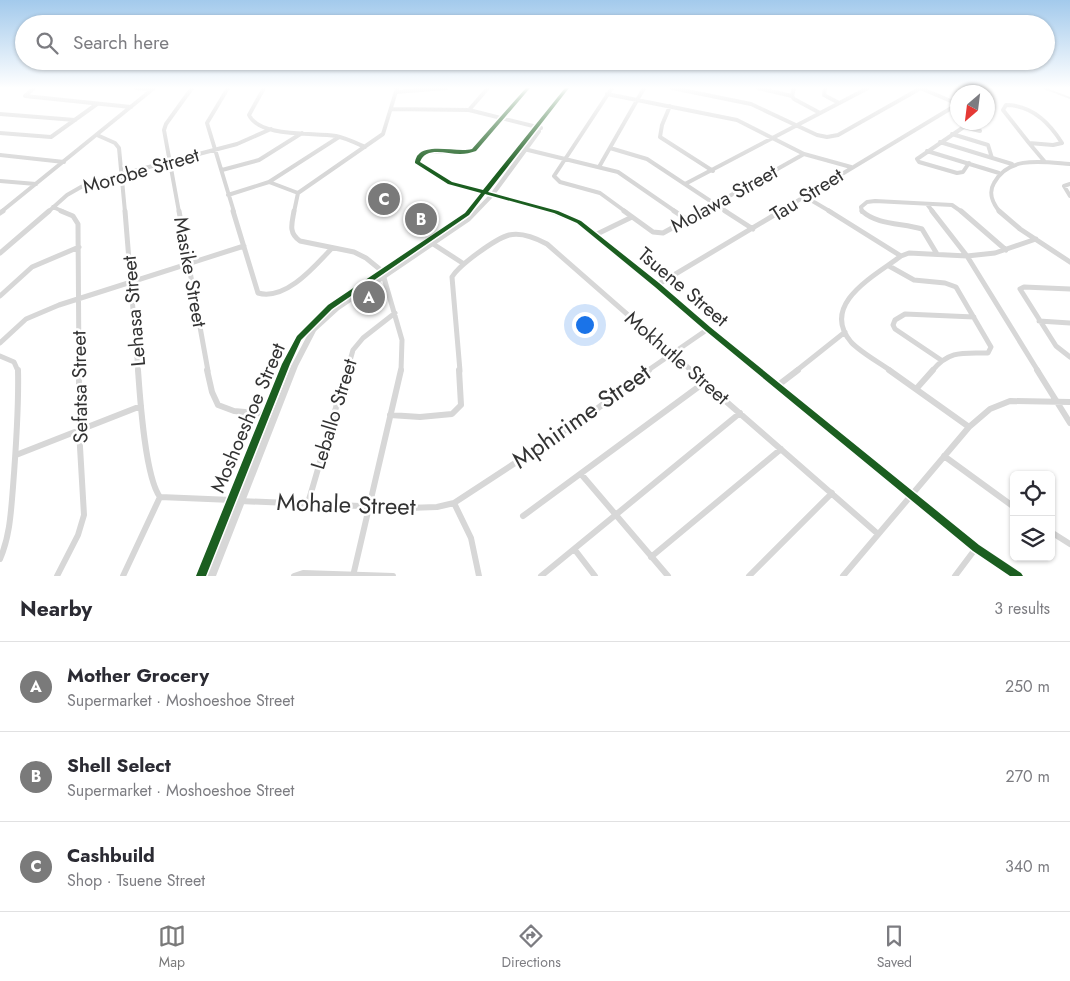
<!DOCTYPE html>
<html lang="en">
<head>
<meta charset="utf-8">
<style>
  :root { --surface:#fff; --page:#f2f2f3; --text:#2b2b33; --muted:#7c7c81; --line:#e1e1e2; --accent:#7a7a7a }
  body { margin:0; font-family:Jost,sans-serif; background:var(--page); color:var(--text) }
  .controls { position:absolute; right:15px; bottom:15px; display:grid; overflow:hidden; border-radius:8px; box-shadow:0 1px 4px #0004 }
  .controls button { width:45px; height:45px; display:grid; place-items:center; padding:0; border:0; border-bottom:1px solid var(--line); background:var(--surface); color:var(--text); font:25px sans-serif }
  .compass { position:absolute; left:950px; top:85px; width:45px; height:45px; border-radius:50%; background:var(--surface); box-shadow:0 1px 4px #0004; rotate:208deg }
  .you { position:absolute; left:584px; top:324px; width:18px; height:18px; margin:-12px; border:4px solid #fff; border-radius:50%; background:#1a73e8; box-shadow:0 0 0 8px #1a73e833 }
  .badge { display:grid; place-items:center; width:32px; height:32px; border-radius:50%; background:var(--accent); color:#fff; font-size:16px; font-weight:700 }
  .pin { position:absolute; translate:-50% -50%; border:2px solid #fff; box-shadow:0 1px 5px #0006 }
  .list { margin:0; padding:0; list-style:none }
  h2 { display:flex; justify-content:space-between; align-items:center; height:65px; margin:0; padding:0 20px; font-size:21px }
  h2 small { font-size:16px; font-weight:400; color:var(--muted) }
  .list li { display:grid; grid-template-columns:32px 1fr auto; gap:15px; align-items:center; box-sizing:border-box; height:90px; padding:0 20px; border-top:1px solid var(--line) }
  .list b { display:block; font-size:19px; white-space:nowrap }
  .list p { margin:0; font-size:16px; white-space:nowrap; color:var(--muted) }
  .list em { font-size:16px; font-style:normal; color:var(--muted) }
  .icon { flex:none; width:28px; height:28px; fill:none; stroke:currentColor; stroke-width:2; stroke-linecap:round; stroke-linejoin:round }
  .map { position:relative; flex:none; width:1070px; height:576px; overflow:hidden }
  .search { position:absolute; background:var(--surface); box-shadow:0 1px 4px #0004; left:15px; right:15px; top:15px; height:55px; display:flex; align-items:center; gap:12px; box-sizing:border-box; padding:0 18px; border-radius:28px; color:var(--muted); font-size:19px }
  .sheet { height:335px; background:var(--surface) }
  nav { display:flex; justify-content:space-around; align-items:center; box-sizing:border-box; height:70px; border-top:1px solid var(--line); background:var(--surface); font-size:14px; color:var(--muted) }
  nav a { display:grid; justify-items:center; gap:2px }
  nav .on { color:var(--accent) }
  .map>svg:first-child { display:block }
</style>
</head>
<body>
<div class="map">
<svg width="1070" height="576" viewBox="0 0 1070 576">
  <rect width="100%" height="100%" fill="#fff"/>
  <path fill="#818181" d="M374,288L381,294L363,306L356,301Z"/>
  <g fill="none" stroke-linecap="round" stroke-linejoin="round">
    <path stroke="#d7d7d7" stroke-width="4" d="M34,88L25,96L131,107
      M136,88L151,89
      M228,88L207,123L234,212
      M264,88L249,115C260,138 314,132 336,136C346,138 356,143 365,147
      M528,88L474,150L467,152H425L420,155L417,162L450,183L555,212
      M612,88L554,176L560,182L600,193L626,212
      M672,88L751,104L817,135L827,137L838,135L921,88
      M758,88L792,96L794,99L820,113
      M825,88L824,95L839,103
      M920,88L958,104
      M396,92L446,88
      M977,92L984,88
      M607,94L737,120L804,154L851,167
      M792,96L794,88
      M1006,105C1032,105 1049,122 1062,143L1053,145L1029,143L1003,110Z
      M670,106L662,125L660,137L713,171
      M391,109L469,110L541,128
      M469,110L488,88
      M0,114L75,120
      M964,127L980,131
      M0,133L51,137L97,104
      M952,134L988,145L992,158
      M97,135L115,143L119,148L125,212
      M940,142L1012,164
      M1029,143L1045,162
      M520,148L618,172L676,212
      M610,148L647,159L727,212
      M927,151L999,173
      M0,155L64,162
      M969,163L963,172L957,173L919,162L917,159L971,122
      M599,167L644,88
      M222,170L259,160L302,133
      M0,181L36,184
      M269,182L298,193
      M685,184L868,88
      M1070,184L1064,186L1070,196
      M298,193L383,134L397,88
      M228,195L269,182L339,137
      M804,196L831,212
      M927,204L933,212
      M53,207L64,212
      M1,212L154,88
      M48,212L67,195L81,187L122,174L237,144L271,129
      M179,212L164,130L166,124L192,88
      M294,212L298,193
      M701,212L804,154
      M779,212L958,104
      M862,212L861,207L867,202L875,201L952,205L962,212
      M1000,212C993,204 988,193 994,183C1009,155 1044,162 1070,164"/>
    <path stroke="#d7d7d7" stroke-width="5" d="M61,211L73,216L78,224L79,371
      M125,211L138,371
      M179,211L208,371
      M233,211L258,293C286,301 315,266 332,248
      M294,211C292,223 288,233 300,241L354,252L366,258L382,271L402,340L401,371
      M551,211L579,222L759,371
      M624,211L653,232L663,233L703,211
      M674,211L686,219
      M725,211L753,229
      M829,211L901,256
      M862,211C877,225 902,223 922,229L937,254
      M932,211L967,256L1038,371
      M961,211L1006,250
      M999,211L1020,229L1070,262
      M0,213L3,211
      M595,235L632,217
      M427,240L464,264
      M0,253L49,211
      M889,266L914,280L945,283L956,287L991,347L988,353C963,353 949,350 932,371
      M657,285L781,211
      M1070,289L1024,287L1020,289L1056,346L1070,357
      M0,296L32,267L79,247
      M1039,321L1070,323
      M0,343L26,319L59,305L244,246
      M0,356L14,362L18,371
      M941,360L895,329L893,325L895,320L905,314L974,317
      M347,371L353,350L363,338L395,313
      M460,371L452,277C459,265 495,239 509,235C521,232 536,238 547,244L692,371
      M647,371L708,329
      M796,371L845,332
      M891,371C880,363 860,352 851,342C819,304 876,275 901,256L909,253L967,256L995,253L1036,239"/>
    <path stroke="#d7d7d7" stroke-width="6" d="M138,370C140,398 145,477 160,497
      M207,370L212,392L218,405L234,411L267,414
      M690,370L878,534
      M758,370L976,548L1018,576
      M889,370L969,427
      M1037,370L1070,423
      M777,386L798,370
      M917,388L933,370
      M390,415L420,417L452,414L461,405L459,370
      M16,455L141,406
      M944,456L1014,507
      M581,474L668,576
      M160,497L232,500
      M240,501L408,508L437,507L454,503L590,414L649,370
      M308,503L347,370
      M454,503L471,538L479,576
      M523,516L705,382
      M1051,532L1070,544
      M575,550L595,576
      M651,557L781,449
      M0,559C10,536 11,511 13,487C16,448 19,408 18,370
      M57,576L78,535L84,515L79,430V370
      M123,576L160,497
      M294,576L303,573L393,576
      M353,576L401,370
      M541,576L740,413
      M749,576L832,493
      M843,576L969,427L990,409L1010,401L1070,402
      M955,576L976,548"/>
    <path fill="#d7d7d7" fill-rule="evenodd" d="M565,88H569L469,215L380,276L466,219L490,194L537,130H541V132L494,196L470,221L339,310L316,331L298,366L216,576H206L291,366L309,332L301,340L290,364L206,576H196L282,364L297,336L328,305L465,213Z
      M1041,88H1047L1070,97V99Z"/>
    <defs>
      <path id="cycleway" d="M526,88H530L476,151C470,153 466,154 460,154C446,154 426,146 420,162L452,182L483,190L565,88H569L488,192L558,211L581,221L659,283L710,327L979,545L1021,573L1023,576H1010L973,551L706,331L655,287L577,223L554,213L485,194L469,215L332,309L301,340L290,364L206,576H196L282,364L297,336L328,305L465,213L481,193L448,184L415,163V162C415,161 417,155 418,155C428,143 458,153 472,149Z"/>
    </defs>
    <use href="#cycleway" stroke="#fff" stroke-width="3"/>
    <use href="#cycleway" fill="#1b5e20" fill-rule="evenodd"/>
  </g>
  <linearGradient id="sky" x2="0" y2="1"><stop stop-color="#a3caec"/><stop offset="0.52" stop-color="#fff"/><stop offset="1" stop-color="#fff" stop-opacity="0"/></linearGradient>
  <rect width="1070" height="169" fill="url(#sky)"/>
  <g text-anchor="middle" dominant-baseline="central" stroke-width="5" stroke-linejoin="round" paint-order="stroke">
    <g font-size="20" fill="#333" stroke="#fff">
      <text transform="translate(141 171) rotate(-16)">Morobe Street</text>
      <text transform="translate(807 195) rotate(-32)">Tau Street</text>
      <text transform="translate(724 199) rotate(-29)">Molawa Street</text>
      <text transform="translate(190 272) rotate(80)">Masike Street</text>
      <text transform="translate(683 287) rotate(40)">Tsuene Street</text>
      <text transform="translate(134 311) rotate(-95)">Lehasa Street</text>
      <text transform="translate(677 358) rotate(41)">Mokhutle Street</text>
      <text transform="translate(80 387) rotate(-91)">Sefatsa Street</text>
      <text transform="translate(334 414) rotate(-73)">Leballo Street</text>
      <text transform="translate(248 418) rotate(-67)">Moshoeshoe Street</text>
    </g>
    <g font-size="24" fill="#333" stroke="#fff">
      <text transform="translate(581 416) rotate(-35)">Mphirime Street</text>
      <text transform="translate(346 504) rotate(2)">Mohale Street</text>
    </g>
  </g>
</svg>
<div class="controls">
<button><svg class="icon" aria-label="locate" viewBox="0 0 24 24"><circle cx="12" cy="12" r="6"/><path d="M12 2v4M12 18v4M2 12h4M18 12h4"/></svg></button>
<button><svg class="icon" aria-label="layers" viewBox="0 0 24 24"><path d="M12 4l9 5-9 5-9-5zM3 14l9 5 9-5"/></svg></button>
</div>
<svg class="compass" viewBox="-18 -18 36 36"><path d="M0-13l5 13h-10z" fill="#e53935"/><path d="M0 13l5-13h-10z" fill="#7c7c81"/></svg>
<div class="you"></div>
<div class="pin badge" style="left:369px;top:297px">A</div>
<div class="pin badge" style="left:421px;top:219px">B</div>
<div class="pin badge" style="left:384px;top:199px">C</div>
<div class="search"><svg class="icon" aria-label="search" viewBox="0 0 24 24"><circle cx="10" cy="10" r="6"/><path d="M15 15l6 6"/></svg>Search here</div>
</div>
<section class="sheet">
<h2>Nearby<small>3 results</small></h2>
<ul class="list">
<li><span class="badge">A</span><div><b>Mother Grocery</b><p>Supermarket · Moshoeshoe Street</p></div><em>250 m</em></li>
<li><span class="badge">B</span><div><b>Shell Select</b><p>Supermarket · Moshoeshoe Street</p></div><em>270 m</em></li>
<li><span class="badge">C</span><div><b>Cashbuild</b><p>Shop · Tsuene Street</p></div><em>340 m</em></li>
</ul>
</section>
<nav>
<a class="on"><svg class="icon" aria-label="map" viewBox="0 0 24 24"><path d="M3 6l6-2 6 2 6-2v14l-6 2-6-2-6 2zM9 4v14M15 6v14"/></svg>Map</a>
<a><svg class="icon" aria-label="directions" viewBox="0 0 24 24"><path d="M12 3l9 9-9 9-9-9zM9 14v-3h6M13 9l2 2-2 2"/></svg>Directions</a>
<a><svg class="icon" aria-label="saved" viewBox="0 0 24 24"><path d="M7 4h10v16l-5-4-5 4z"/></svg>Saved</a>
</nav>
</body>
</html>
